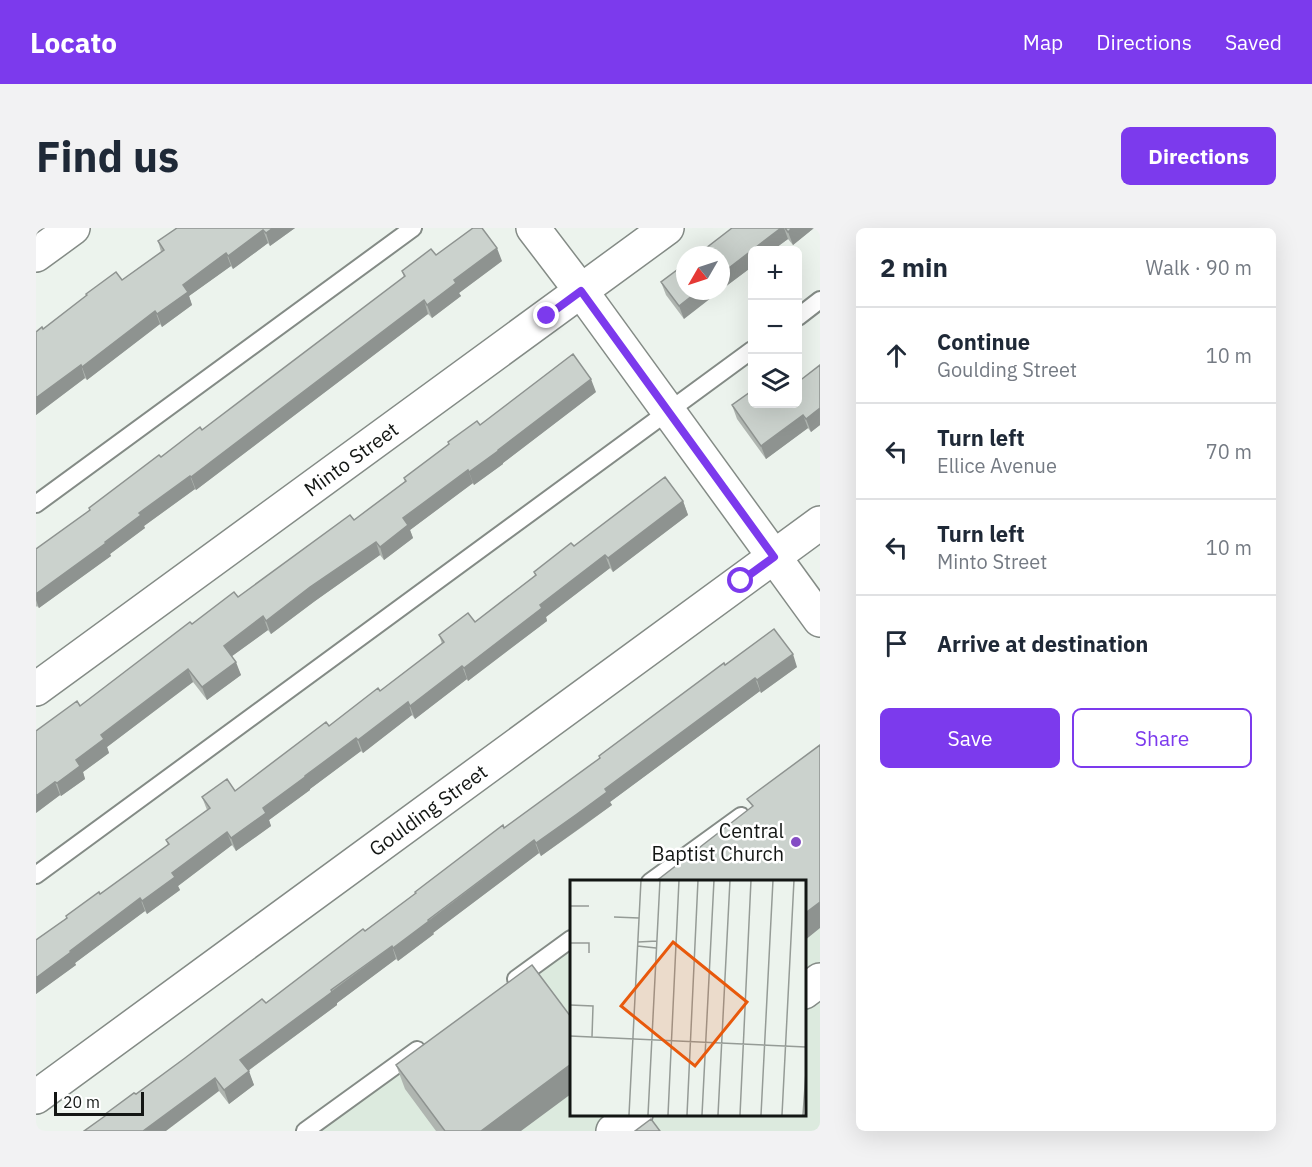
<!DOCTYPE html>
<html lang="en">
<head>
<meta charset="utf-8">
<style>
  :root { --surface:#fff; --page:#f2f2f3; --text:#1f2937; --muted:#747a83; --line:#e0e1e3; --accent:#7c3aed }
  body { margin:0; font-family:"IBM Plex Sans",sans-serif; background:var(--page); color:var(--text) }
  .controls { position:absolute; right:18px; top:18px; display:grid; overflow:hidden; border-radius:9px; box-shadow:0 6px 24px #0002 }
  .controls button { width:54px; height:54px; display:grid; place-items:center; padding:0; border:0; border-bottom:2px solid var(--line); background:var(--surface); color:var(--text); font:30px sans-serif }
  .compass { position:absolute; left:640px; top:18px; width:54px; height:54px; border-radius:50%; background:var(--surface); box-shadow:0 6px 24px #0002; rotate:231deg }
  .scale { position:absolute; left:18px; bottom:15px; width:90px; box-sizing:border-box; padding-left:6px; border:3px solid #131614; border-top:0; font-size:16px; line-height:21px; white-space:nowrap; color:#131614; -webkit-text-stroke:4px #fff; paint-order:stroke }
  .stop { position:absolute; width:18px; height:18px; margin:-14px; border:4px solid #7c3aed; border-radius:50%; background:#fff }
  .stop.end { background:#7c3aed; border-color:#fff; box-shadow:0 2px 6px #0008 }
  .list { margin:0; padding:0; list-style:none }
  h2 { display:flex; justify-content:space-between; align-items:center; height:78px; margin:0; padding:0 24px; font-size:26px }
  h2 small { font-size:20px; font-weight:400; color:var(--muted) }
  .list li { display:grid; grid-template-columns:39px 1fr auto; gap:18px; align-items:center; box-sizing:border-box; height:96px; padding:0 24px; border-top:2px solid var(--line) }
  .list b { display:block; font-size:22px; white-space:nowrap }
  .list p { margin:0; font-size:20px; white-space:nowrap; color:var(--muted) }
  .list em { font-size:20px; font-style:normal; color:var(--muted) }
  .actions { display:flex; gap:12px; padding:18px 24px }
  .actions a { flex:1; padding:14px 0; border:2px solid var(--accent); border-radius:9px; text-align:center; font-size:21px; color:var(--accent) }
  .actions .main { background:var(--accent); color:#fff }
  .icon { flex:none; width:33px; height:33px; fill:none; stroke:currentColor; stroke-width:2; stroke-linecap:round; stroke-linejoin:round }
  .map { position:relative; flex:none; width:784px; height:903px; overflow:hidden; border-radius:9px }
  header { display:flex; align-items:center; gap:36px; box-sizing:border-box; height:84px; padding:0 30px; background:var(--accent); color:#fff }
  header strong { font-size:28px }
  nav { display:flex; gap:33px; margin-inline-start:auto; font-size:21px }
  .intro { display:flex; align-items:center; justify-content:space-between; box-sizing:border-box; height:144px; padding:0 36px }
  h1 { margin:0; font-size:42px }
  .button { padding:15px 27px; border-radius:9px; background:var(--accent); color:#fff; font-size:21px; font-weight:700 }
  main { display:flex; gap:36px; padding:0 36px }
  aside { flex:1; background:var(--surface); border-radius:9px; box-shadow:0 6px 24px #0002 }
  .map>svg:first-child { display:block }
</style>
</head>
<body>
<header>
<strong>Locato</strong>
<nav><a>Map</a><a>Directions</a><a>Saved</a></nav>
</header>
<div class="intro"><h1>Find us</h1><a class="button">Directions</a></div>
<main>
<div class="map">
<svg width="784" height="903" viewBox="0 0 784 903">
  <rect width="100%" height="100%" fill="#ecf3ed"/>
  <path fill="#dceade" d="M784,536V903H278L535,717V886H768V654Z"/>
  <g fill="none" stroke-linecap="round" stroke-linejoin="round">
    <defs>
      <path id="lane" d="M762,89L784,72
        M0,276L377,0
        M0,647L716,122
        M614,654L705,588
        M480,751L535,711
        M269,903L381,822"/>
      <path id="street" d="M0,27L37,0
        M0,461L631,0
        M0,869L784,295"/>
      <path id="secondary" d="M497,0L545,63L784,392
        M768,764L784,752
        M577,903L600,886"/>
    </defs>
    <use href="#lane" stroke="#848b86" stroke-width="20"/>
    <use href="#street" stroke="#848b86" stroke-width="36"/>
    <use href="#secondary" stroke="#848b86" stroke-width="36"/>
    <use href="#lane" stroke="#fff" stroke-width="16"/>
    <use href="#street" stroke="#fff" stroke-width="33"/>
    <use href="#secondary" stroke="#fff" stroke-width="33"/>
  </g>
  <path fill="#afb5b0" d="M141,0H259L234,18L232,15L197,41L195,38L153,68L156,77L126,99L124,96L51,152L49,150L0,187V104L7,101L51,68L50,66L86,52L125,24L122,13Z
    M696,0H778L757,17L752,11L737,22H717V38L685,62Z
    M400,27L466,33L423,65L425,68L396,90L392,86L160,262L159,261L108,298L109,300L74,326L75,328L65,335L3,380L1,378L0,379V321L54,282L53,280L166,202L368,49L366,43Z
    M649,36L648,91L630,67L625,54Z
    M784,137V197L775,204L772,200L730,231L701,191L696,177L762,176Z
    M560,164L467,235V236L438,257L437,255L374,302L377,310L348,332L344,327L279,373L235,406L232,402L196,428L205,447L171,472L157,454L71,519L73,525L47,544L49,551L25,568L24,567L0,585L44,478L156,396L202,369L318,292L369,254L368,250L413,216L412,214L444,197Z
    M647,273L652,287L577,344L574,340L510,389L511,393L432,453L431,451L379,491L376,487L327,525L325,523L274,561V562L233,592L235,598L200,623L196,617L142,658L144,662L111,686L109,683L39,735L40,737L0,766V712L31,690L30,688L64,666L132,617L130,612L171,582L166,569L199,563L293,498L344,463L406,416L403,407L439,394L500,347L498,344L538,318Z
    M689,437L761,439L725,465L724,463L574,574L576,577L546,599L505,628L503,625L397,705L398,706L362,733L360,731L301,775V777L212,843L218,857L193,876L183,863L100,866L230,775L564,531L563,528Z
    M360,837L485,903H400L369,861Z"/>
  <path fill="#8e9390" d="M237,0H259L234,18L230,5Z
    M745,0H748L752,11L737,22H717V38L685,62V46Z
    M756,0H778L757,17L752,4Z
    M227,2L232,15L197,41L192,28Z
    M461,20L466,33L423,65L425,68L396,90L391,77L418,52Z
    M190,25L195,38L153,68L156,77L126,99L121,86L147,57Z
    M662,63H684L648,91L643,78Z
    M388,72L392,86L160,262L155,249Z
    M119,83L124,96L51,152L46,139Z
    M45,137L49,150L0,187V170Z
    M555,151L560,164L467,235V236L438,257L433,244Z
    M784,180V197L775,204L770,191Z
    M767,187L772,200L730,231L725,218Z
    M432,242L437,255L374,302L377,310L348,332L344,319L367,290Z
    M154,248L159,261L108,298L109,300L74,326L75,328L3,380L0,372V366L69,314L103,285Z
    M647,273L652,287L577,344L572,330Z
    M340,314L344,327L279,373L235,406L230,393L274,359Z
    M569,327L574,340L510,389L511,393L432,453L428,440L504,377Z
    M227,388L232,402L192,431L188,418Z
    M757,426L761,439L725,465L721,452Z
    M200,434L205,447L171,472L166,459Z
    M426,438L431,451L379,491L374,478Z
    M152,441L157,454L71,519L73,525L47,544L49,551L25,568L21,555L40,532L65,507Z
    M719,450L724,463L574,574L576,577L505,628L500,615L569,561Z
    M372,474L376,487L327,525L322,512Z
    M320,510L325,523L274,561V562L233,592L235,598L200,623L195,610L227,580L269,548Z
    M19,554L24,567L0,585V568Z
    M191,604L196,617L142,658L144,662L111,686L106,673L136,645Z
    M498,612L503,625L397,705L398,706L362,733L357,720Z
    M104,670L109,683L39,735L40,737L0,766V750L34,723Z
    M784,674V700L768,713V686Z
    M356,718L360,731L301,775V777L209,845L204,832Z
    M535,836V866L485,903H445Z
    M213,843L218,857L193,876L188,862Z
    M179,850L183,863L130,903H107Z"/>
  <path fill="#cbd2cd" stroke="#8e9390" stroke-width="1.5" d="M141,0H237L230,5L227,2L192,28L190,25L147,57L152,64L121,86L119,83L46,139L45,137L0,170V104L6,99L7,101L51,67L50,66L80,44L86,52L128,22L122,13Z
    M437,0H446L461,20L418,52L420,55L391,77L388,72L155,249L154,248L103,285L105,287L69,314L70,315L0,366V321L54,282L53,280L123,227L125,229L164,199L166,202L369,48L366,43L395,21L400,27Z
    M696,0H745L685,46V27H661Z
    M749,0H756L752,4Z
    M649,36V63H662L643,78L625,54Z
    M537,126L555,151L462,222V223L433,244L432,242L367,290L372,297L344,319L340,314L274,359L230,393L227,388L188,418L200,434L166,459L152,441L65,507L68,511L40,532L44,538L21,555L19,554L0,568V503L41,473L44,478L154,394L156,396L198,364L202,369L314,287L318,292L370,253L368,250L413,216L412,214L441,193L444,197Z
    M784,137V180L770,191L767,187L725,218L696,177L717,162V176H762V154Z
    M629,249L647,273L572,330L569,327L504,377L506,380L428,440L426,438L374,478L372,474L322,512L320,510L269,548V549L227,580L230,585L195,610L191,604L136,645L139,649L106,673L104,670L34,723L35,724L0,750V712L31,690L30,688L63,664L64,666L133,616L130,612L174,580L166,569L191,551L199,563L290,494L293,498L342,460L344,463L408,414L403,407L432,385L439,394L500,347L498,344L535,315L538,318Z
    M738,401L757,426L721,452L719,450L569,561L571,564L541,586L500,615L498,612L392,692L393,693L357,720L356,718L295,762L296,764L204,832L213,843L188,862L179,850L107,903H48L69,888L68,887L98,865L100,866L149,830L226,771L230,775L327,701L329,703L380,665L379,664L467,597L468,600L564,530L563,528L688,435L689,437Z
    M784,517V674L768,686V654H619L717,578L711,571Z
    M496,737L535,789V836L445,903H409L360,837Z
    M615,891L624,903H599Z"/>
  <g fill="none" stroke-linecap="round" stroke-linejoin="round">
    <path stroke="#7c3aed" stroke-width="8" d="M511,88L545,63L738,329L705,353"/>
  </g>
  <circle fill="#844dc4" stroke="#fff" stroke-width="2" cx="760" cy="614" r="6"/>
  <g text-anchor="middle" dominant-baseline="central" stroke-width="5" stroke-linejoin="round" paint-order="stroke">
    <g font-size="20" fill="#131614" stroke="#fff">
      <text transform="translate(315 231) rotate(-36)">Minto Street</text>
      <text transform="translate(392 582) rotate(-36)">Goulding Street</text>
    </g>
    <g font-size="20" fill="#131614" stroke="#fff" text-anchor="end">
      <text x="748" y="602">Central<tspan x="748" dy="23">Baptist Church</tspan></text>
    </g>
  </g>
  <g transform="translate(534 652)">
    <rect width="236" height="236" fill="#ecf3ed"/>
    <path fill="none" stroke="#959b96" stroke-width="1.5" d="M0,26H19M44,37L69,38M68,62L87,61M0,63H19V73M67,66L86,68M0,125L23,126L22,157M0,156L236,167M59,235L71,0M78,235L90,0M98,235L109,0M117,235L128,0M132,235L144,0M148,235L160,0M170,235L181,0M191,235L203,0M212,235L224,0M233,235L236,192"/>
    <path fill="#e8590c" fill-opacity="0.15" stroke="#e8590c" stroke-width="3" d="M103,62L177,122L125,186L51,126Z"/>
    <rect width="236" height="236" fill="none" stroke="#131614" stroke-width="3"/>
  </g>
</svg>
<div class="controls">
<button>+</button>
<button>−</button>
<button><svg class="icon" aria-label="layers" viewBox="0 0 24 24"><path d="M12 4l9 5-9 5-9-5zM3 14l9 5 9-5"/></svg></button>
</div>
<svg class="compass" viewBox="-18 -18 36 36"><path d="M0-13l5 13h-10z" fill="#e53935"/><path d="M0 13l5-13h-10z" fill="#747a83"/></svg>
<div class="scale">20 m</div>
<div class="stop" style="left:705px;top:353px"></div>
<div class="stop end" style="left:511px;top:88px"></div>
</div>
<aside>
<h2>2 min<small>Walk · 90 m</small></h2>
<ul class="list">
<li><svg class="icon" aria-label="ahead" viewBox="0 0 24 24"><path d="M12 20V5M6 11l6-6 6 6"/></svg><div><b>Continue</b><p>Goulding Street</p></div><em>10 m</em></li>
<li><svg class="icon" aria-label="left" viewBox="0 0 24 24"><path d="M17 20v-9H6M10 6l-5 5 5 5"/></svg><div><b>Turn left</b><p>Ellice Avenue</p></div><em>70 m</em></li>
<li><svg class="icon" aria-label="left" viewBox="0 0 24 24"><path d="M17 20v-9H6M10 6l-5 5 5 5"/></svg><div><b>Turn left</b><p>Minto Street</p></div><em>10 m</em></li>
<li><svg class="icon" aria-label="arrive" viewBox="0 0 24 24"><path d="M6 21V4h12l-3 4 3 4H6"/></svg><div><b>Arrive at destination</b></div></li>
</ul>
<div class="actions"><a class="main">Save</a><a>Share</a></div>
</aside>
</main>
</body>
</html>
